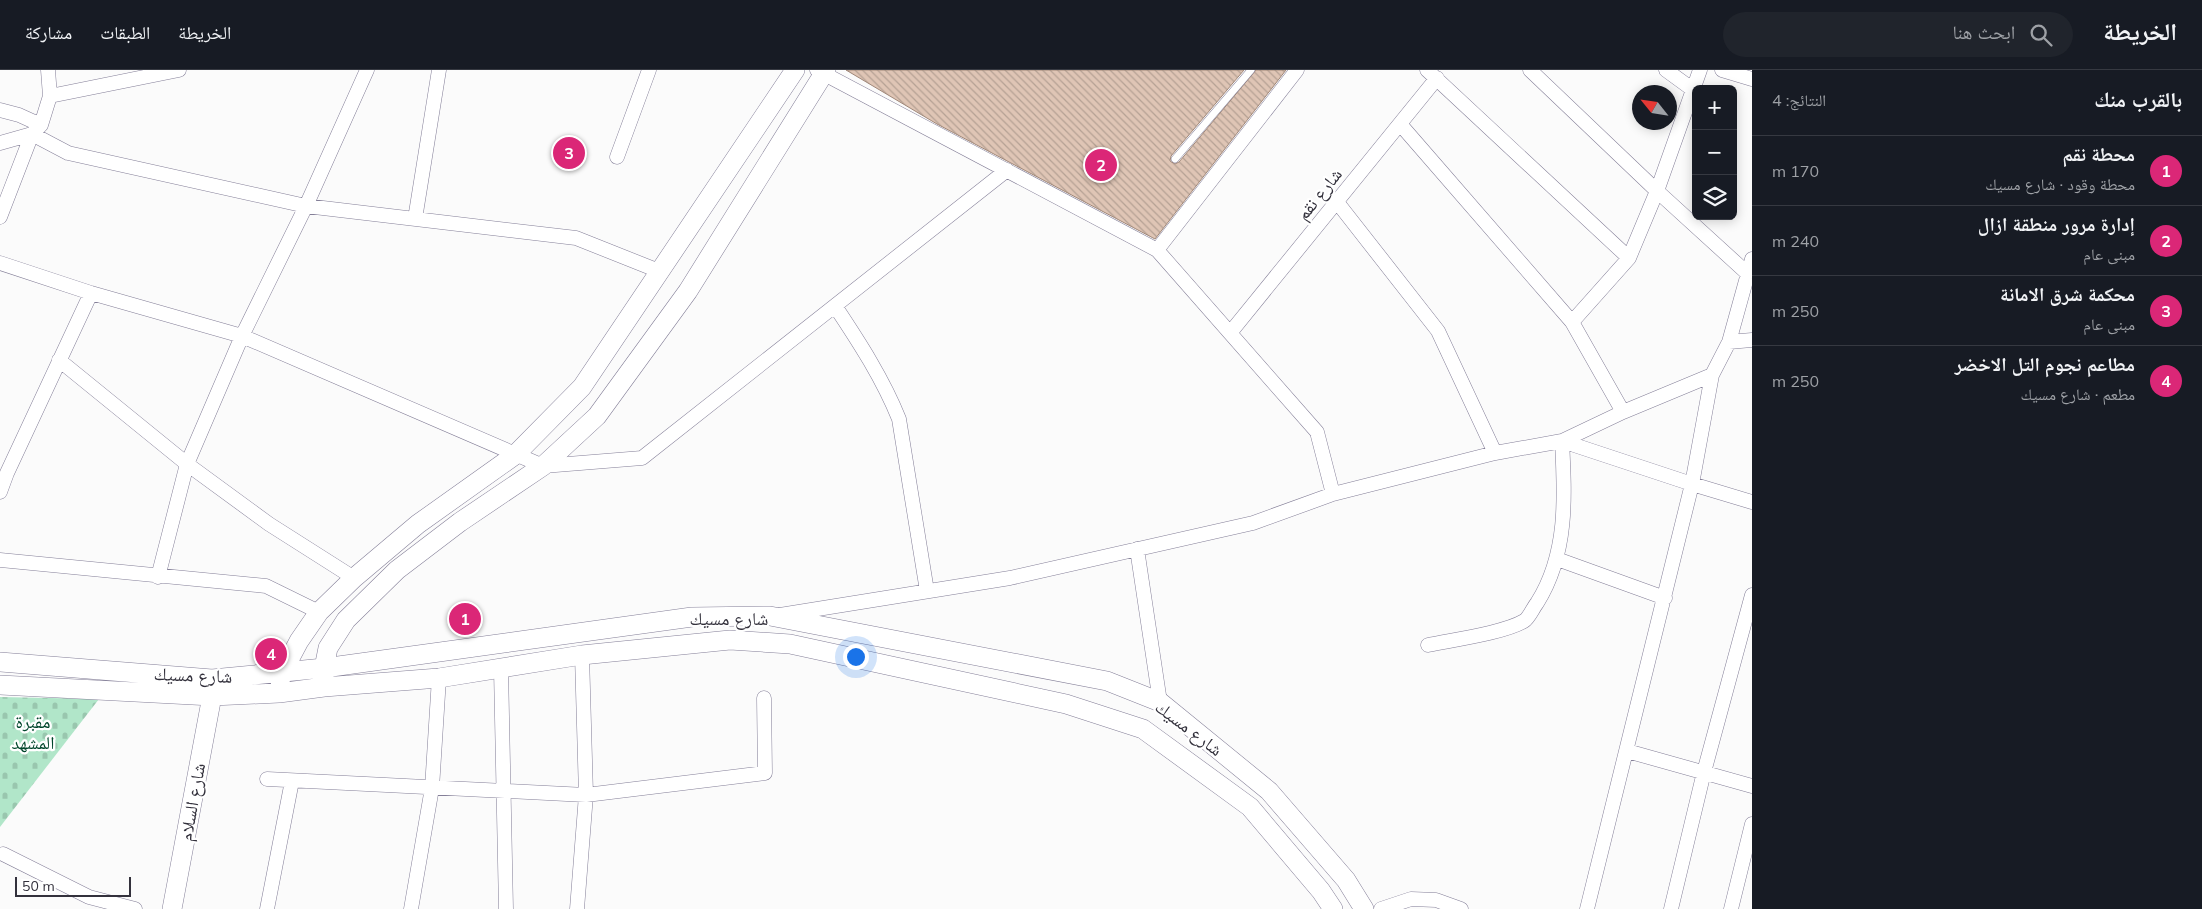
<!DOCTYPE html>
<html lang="ar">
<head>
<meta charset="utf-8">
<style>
  :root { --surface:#171b24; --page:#20242c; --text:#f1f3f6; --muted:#9ea1a6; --line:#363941; --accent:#db2777 }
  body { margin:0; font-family:Mulish,"Noto Naskh Arabic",sans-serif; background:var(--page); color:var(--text); direction:rtl }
  .controls { position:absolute; right:15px; top:15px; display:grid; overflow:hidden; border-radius:8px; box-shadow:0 2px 12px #0003 }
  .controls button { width:45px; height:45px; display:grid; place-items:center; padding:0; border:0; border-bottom:1px solid var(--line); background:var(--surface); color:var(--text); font:25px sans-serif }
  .compass { position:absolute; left:1632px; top:15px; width:45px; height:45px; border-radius:50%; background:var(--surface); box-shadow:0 2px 12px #0003; rotate:300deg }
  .scale { position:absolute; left:15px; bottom:12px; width:116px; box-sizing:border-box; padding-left:5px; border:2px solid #33313c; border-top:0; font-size:14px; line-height:18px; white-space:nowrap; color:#33313c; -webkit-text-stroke:4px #fff; paint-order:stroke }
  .you { position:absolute; left:855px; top:586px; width:18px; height:18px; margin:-12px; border:4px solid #fff; border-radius:50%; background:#1a73e8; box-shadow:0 0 0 8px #1a73e833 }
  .badge { display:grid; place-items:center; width:32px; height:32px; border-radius:50%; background:var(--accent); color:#fff; font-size:16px; font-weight:700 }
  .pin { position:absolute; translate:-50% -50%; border:2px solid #fff; box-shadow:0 1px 5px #0006 }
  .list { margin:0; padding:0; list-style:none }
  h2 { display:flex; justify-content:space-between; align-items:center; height:65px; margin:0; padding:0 20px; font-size:21px }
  h2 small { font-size:16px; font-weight:400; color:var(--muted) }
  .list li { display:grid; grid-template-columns:32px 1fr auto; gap:15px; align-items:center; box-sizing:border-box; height:70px; padding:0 20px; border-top:1px solid var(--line) }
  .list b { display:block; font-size:19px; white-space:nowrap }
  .list p { margin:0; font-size:16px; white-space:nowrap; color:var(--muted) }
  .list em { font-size:16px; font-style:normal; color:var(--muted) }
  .icon { flex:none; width:28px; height:28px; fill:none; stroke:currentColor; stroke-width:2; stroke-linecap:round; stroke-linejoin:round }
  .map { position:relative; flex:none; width:1752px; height:839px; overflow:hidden; direction:ltr }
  header { display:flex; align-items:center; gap:30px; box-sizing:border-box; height:70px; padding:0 25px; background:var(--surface); border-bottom:1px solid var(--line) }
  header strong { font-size:24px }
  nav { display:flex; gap:28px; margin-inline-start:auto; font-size:18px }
  .search { width:350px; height:45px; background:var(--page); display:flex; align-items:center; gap:12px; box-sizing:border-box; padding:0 18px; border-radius:28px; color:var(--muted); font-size:19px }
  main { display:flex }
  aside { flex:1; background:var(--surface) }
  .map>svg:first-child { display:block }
</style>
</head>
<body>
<header>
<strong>الخريطة</strong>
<div class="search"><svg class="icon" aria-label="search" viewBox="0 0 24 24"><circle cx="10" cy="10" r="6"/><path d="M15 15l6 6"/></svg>ابحث هنا</div>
<nav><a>الخريطة</a><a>الطبقات</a><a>مشاركة</a></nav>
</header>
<main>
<aside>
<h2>بالقرب منك<small>النتائج: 4</small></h2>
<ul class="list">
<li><span class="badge">1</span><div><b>محطة نقم</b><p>محطة وقود · شارع مسيك</p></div><em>170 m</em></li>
<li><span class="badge">2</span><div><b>إدارة مرور منطقة ازال</b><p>مبنى عام</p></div><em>240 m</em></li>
<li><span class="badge">3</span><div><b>محكمة شرق الامانة</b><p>مبنى عام</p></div><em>250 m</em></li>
<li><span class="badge">4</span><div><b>مطاعم نجوم التل الاخضر</b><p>مطعم · شارع مسيك</p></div><em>250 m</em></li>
</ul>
</aside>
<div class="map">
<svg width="1752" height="839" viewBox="0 0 1752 839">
  <defs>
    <pattern id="cemetery-stones" width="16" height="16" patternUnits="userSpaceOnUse" patternTransform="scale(1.25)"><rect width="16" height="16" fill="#b1e6c9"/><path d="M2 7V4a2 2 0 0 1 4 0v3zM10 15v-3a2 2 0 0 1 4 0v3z" fill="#99c6ae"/></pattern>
    <pattern id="building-back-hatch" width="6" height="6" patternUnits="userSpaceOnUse" patternTransform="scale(1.25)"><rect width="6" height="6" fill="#dfc5b5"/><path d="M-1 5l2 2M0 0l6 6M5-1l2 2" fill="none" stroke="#b5a194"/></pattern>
  </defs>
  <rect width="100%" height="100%" fill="#fbfbfb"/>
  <path fill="url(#cemetery-stones)" d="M0,627L99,629L0,757Z"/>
  <path fill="url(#building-back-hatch)" stroke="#a08778" d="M846,0H1244L1171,86L1170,91L1175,94L1179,92L1256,0H1286L1155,169L937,54Z"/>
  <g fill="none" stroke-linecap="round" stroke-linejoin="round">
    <defs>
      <path id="lane" d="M1175,89L1251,0"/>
      <path id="street" d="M48,0L50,26
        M817,0L1157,180L1317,362L1333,424
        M1427,0L1629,188
        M1530,0L1657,121L1747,203
        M1666,0L1692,19
        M1722,0L1752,9
        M0,40L19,45L41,55
        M1400,54L1572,252L1623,342
        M0,73L32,64L68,83L306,136L576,168L659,201
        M617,87L649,0
        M1337,132L1438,261L1495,383
        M0,147L32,64L41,55L50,26L179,0
        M415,149L439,0
        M1157,180L1297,0
        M0,193L91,223L242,266L543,396L642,388L1007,100
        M835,236C859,272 883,309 899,349L927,521
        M1572,252L1629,188L1657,121L1700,0
        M1230,263L1437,8
        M1729,272L1752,270
        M59,290L187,394L269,454L354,508
        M0,422L7,403L91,223
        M1137,479L1160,632
        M1557,489L1665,528
        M0,490L266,516L319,542
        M158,507L187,394L242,266L306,136L367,0
        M780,545L1010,508L1253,453L1333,424L1495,383L1562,371L1692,414L1752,432
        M1428,575C1451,570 1504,563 1524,551C1529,548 1533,538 1537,533C1568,484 1565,427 1562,371L1623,342L1712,305
        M501,599L506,839
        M1627,681L1752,716
        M267,709L586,725L765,703L764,628
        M3,784L89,827L135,839
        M267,839L292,711
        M411,839L432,718L439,608
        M577,839L586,725L582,585
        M1381,839L1411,829L1436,830L1461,839
        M1587,839L1692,414L1712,305L1729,272L1752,189
        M1671,839L1704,702L1752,525
        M1731,839L1752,754"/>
      <path id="secondary" d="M0,592L212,609L324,598L692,547L770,546L1107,611L1160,632L1269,721L1346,810L1364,839
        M280,611L282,603L299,571L319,542L354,508L418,454L515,385L582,317L795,0
        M324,611V598L328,578L346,550L397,500L460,452L543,396L597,346L688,221L826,0
        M0,615L212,626L279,623L324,617L439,608L582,585L730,570L790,574L1066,634L1143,659L1250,737L1321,821L1333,839
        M172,839L212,626"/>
    </defs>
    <use href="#lane" stroke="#847f98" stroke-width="8"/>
    <use href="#street" stroke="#847f98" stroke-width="15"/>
    <use href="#secondary" stroke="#847f98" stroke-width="20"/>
    <use href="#lane" stroke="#fff" stroke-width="7"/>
    <use href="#street" stroke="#fff" stroke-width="14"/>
    <use href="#secondary" stroke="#fff" stroke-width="19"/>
  </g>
  <g text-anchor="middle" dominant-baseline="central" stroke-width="4.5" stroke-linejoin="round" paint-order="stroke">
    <g font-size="18" fill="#33313c" stroke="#fff">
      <text transform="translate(1319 124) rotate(-51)">شارع نقم</text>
      <text x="729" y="548">شارع مسيك</text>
      <text transform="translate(193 605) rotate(2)">شارع مسيك</text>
      <text transform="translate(1189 658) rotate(37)">شارع مسيك</text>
      <text transform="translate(192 732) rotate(-80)">شارع السلام</text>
    </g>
    <g font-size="18" fill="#00462b" stroke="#fff">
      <text x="33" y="651">مقبرة<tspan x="33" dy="21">المشهد</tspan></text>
    </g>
  </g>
</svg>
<div class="controls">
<button>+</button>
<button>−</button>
<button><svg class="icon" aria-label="layers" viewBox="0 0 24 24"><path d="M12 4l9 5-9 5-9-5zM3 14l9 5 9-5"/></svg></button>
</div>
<svg class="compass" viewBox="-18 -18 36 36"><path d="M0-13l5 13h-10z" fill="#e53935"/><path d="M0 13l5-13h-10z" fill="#9ea1a6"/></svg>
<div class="scale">50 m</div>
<div class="you"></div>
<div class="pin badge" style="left:465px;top:549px">1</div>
<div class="pin badge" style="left:1101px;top:95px">2</div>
<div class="pin badge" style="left:569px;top:83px">3</div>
<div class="pin badge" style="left:271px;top:584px">4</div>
</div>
</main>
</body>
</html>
